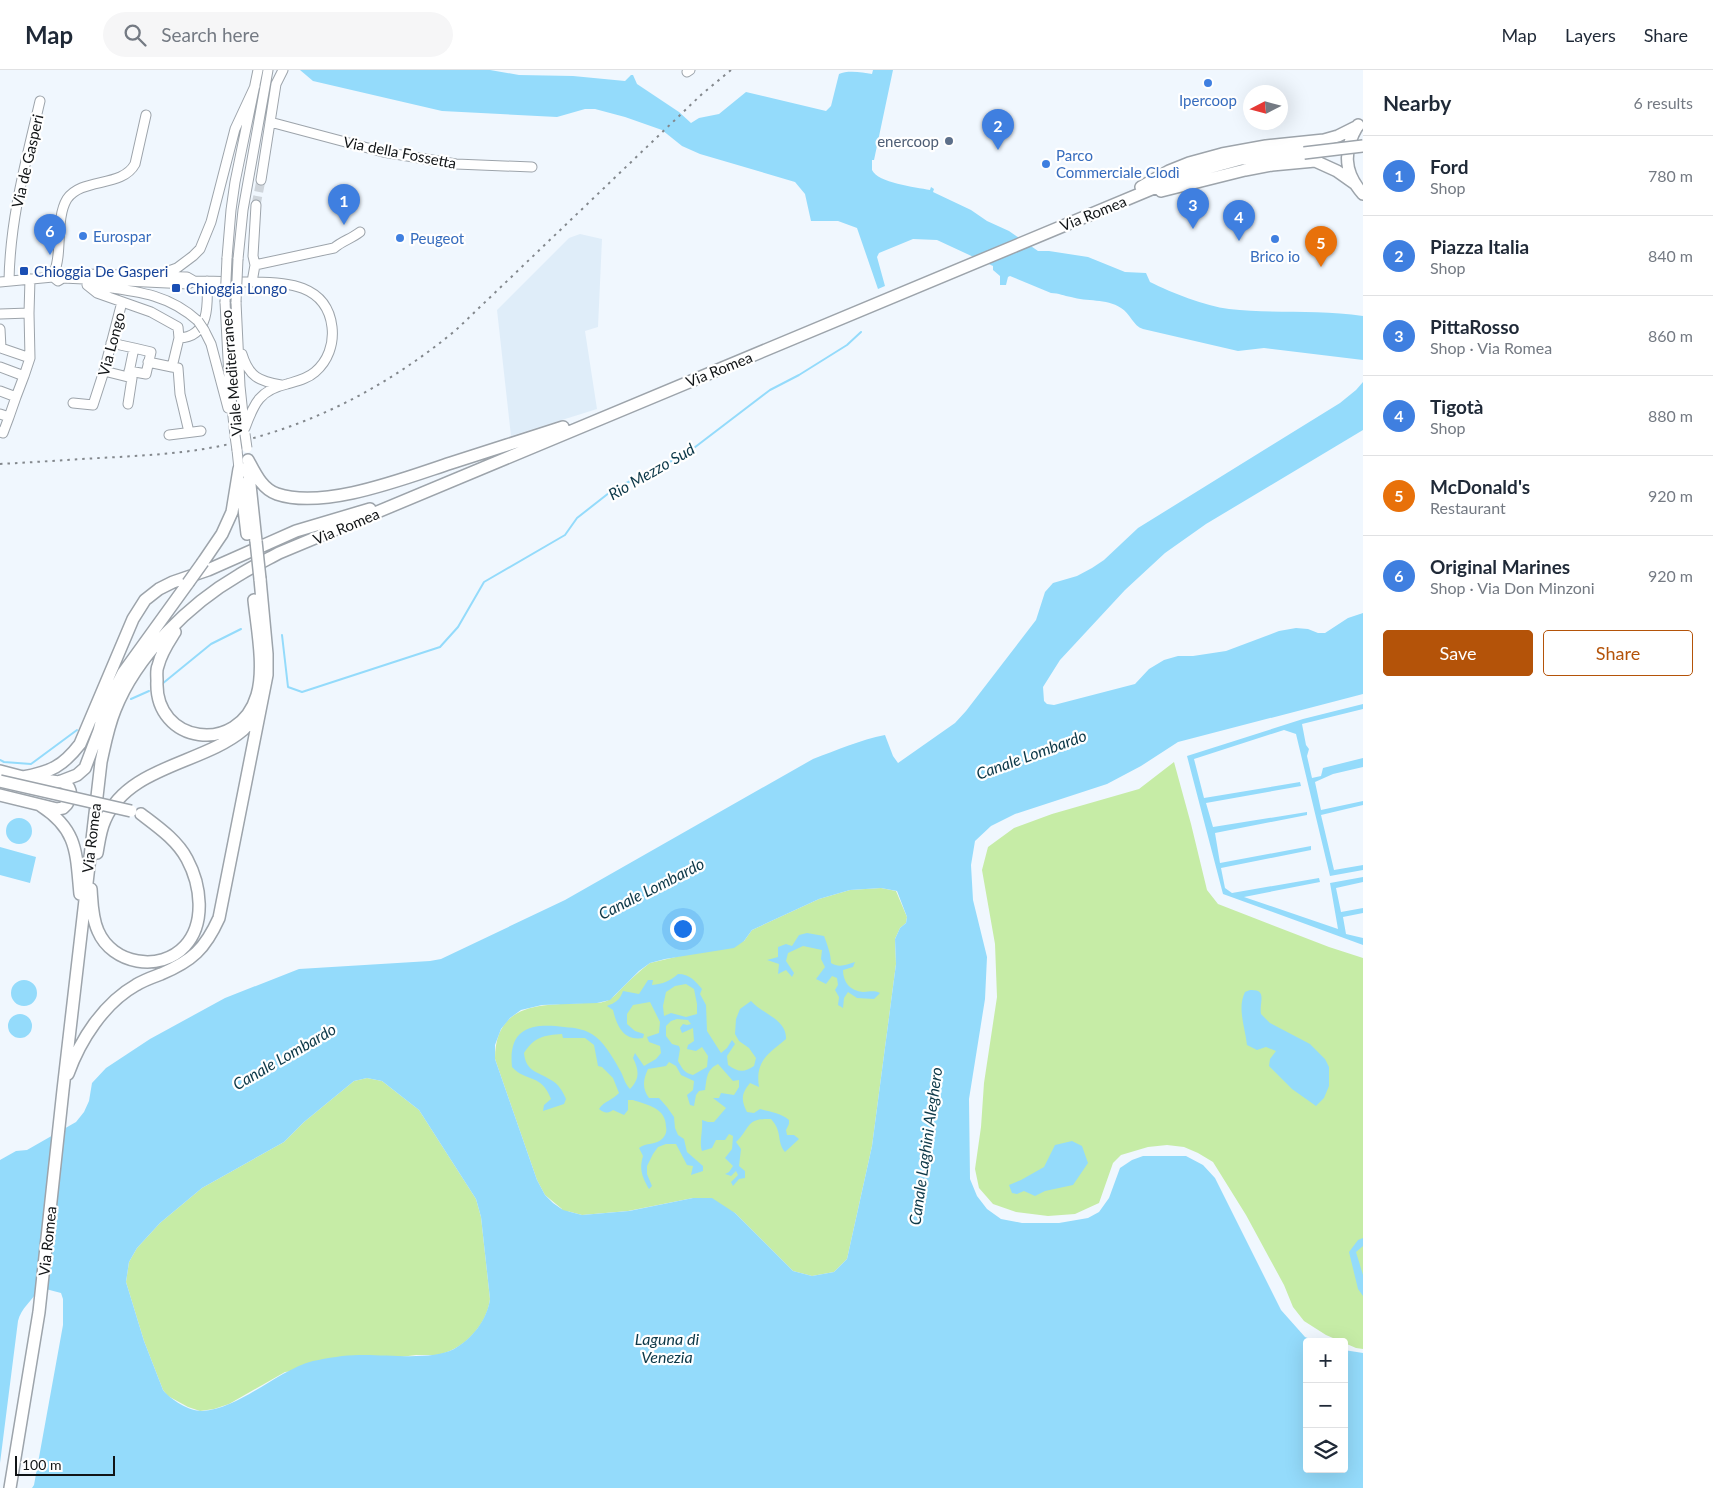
<!DOCTYPE html>
<html lang="en">
<head>
<meta charset="utf-8">
<style>
  :root { --surface:#fff; --page:#f6f6f7; --text:#1f2937; --muted:#747a83; --line:#e0e1e3; --accent:#b45309 }
  body { margin:0; font-family:Lato,sans-serif; background:var(--page); color:var(--text) }
  .controls { position:absolute; right:15px; bottom:15px; display:grid; overflow:hidden; border-radius:5px; box-shadow:0 5px 20px #0002 }
  .controls button { width:45px; height:45px; display:grid; place-items:center; padding:0; border:0; border-bottom:1px solid var(--line); background:var(--surface); color:var(--text); font:25px sans-serif }
  .compass { position:absolute; left:1243px; top:15px; width:45px; height:45px; border-radius:50%; background:var(--surface); box-shadow:0 5px 20px #0002; rotate:264deg }
  .scale { position:absolute; left:15px; bottom:12px; width:100px; box-sizing:border-box; padding-left:5px; border:2px solid #111416; border-top:0; font-size:14px; line-height:18px; white-space:nowrap; color:#111416; -webkit-text-stroke:4px #fff; paint-order:stroke }
  .you { position:absolute; left:682px; top:858px; width:18px; height:18px; margin:-12px; border:4px solid #fff; border-radius:50%; background:#1a73e8; box-shadow:0 0 0 8px #1a73e833 }
  .badge { display:grid; place-items:center; width:32px; height:32px; border-radius:50%; background:var(--accent); color:#fff; font-size:16px; font-weight:700 }
  .pin { position:absolute; translate:-50% -41px; filter:drop-shadow(0 1px 2px #0008) }
  .pin::after { content:''; position:absolute; top:26px; width:18px; height:15px; background:inherit; clip-path:polygon(0 0,100% 0,50% 100%) }
  .list { margin:0; padding:0; list-style:none }
  h2 { display:flex; justify-content:space-between; align-items:center; height:65px; margin:0; padding:0 20px; font-size:21px }
  h2 small { font-size:16px; font-weight:400; color:var(--muted) }
  .list li { display:grid; grid-template-columns:32px 1fr auto; gap:15px; align-items:center; box-sizing:border-box; height:80px; padding:0 20px; border-top:1px solid var(--line) }
  .list b { display:block; font-size:19px; white-space:nowrap }
  .list p { margin:0; font-size:16px; white-space:nowrap; color:var(--muted) }
  .list em { font-size:16px; font-style:normal; color:var(--muted) }
  .actions { display:flex; gap:10px; padding:15px 20px }
  .actions a { flex:1; padding:11px 0; border:1px solid var(--accent); border-radius:5px; text-align:center; font-size:18px; color:var(--accent) }
  .actions .main { background:var(--accent); color:#fff }
  .icon { flex:none; width:28px; height:28px; fill:none; stroke:currentColor; stroke-width:2; stroke-linecap:round; stroke-linejoin:round }
  .map { position:relative; flex:none; width:1363px; height:1418px; overflow:hidden }
  header { display:flex; align-items:center; gap:30px; box-sizing:border-box; height:70px; padding:0 25px; background:var(--surface); border-bottom:1px solid var(--line) }
  header strong { font-size:24px }
  nav { display:flex; gap:28px; margin-inline-start:auto; font-size:18px }
  .search { width:350px; height:45px; background:var(--page); display:flex; align-items:center; gap:12px; box-sizing:border-box; padding:0 18px; border-radius:28px; color:var(--muted); font-size:19px }
  main { display:flex }
  aside { flex:1; background:var(--surface) }
  .map>svg:first-child { display:block }
</style>
</head>
<body>
<header>
<strong>Map</strong>
<div class="search"><svg class="icon" aria-label="search" viewBox="0 0 24 24"><circle cx="10" cy="10" r="6"/><path d="M15 15l6 6"/></svg>Search here</div>
<nav><a>Map</a><a>Layers</a><a>Share</a></nav>
</header>
<main>
<div class="map">
<svg width="1363" height="1418" viewBox="0 0 1363 1418">
  <rect width="100%" height="100%" fill="#f0f7fe"/>
  <path fill="#dfedf9" d="M580,164L602,169L598,257L585,261L597,339L511,366L497,240L569,168Z"/>
  <path fill="#c6eca6" d="M1174,692L1191,754L1207,820L1218,834L1329,877L1363,888V1279L1356,1278L1326,1265L1304,1251L1293,1237L1284,1215L1246,1145L1213,1092L1198,1083L1184,1077L1167,1075L1148,1077L1121,1085L1113,1093L1099,1133L1075,1144L1048,1146L1016,1142L993,1134L979,1118L975,1099L981,1057L984,1013L997,927L995,874L982,800L988,777L1014,758L1052,744L1139,719Z
    M881,818L896,821L907,847L906,853L900,858L895,869L896,894L872,1076L847,1189L834,1202L812,1206L793,1201L735,1143L693,1128L628,1141L582,1145L567,1141L833,1264L134,1418L165,1338L199,1350L443,1292L473,1278L562,1139L545,1125L537,1110L495,989C495,932 541,935 584,933C592,933 603,934 610,929C614,927 618,922 621,919C630,910 639,901 650,893L744,871L752,860L819,829L850,820Z
    M367,1008L382,1011L419,1040L476,1129L481,1147L490,1229C487,1255 463,1281 436,1285C430,1285 423,1285 416,1285L285,1302L229,1334L214,1339L200,1341L188,1337L168,1326L163,1320L144,1271L126,1212L129,1192L137,1178L160,1153L202,1118L284,1072L304,1052L354,1011Z"/>
  <path fill="#94dbfb" fill-rule="evenodd" d="M300,0H490L519,5L573,6L625,11L631,5H633L637,14L679,42L691,53L699,48L719,44L746,22L826,41L831,36L839,4C847,0 862,2 872,4L873,0H893L874,90H872V100C878,113 915,117 930,120L931,117L934,119L933,122L971,140L987,151L1009,161L1038,181H1049L1088,187L1125,202L1146,203L1150,212C1172,223 1205,236 1229,239C1274,244 1319,239 1363,246V290L1264,278L1238,281L1143,259C1133,256 1130,243 1121,238C1106,228 1087,232 1071,227C1064,226 1059,223 1051,223L1010,206L1008,207L1006,215H1000V206L993,200V196L937,170L913,169L879,183L877,187L885,216L878,219L857,158L838,151H811L805,124L795,112L700,84L682,76L662,60L625,47L595,39H585L557,47L442,41L313,11Z
    M1363,312V360L1206,454L1165,483L1125,520L1060,590L1043,617L1044,631L1047,634L1054,635L1135,614L1149,599L1164,590L1178,586H1193L1226,581L1279,561L1296,558L1308,559L1318,563H1325L1348,548L1363,543V624L1178,672L1141,696L1107,714L1015,744L991,756L975,771L971,795L973,830L987,887L985,929L969,1029L970,1109L977,1126L987,1139L1001,1149L1022,1153H1059L1088,1148L1099,1142L1109,1128L1120,1098L1132,1090L1143,1086H1186L1203,1095L1215,1108L1281,1240L1305,1267L1318,1272H1307V1399H1344V1280L1363,1283V1418H32L34,1415L63,1255V1229L61,1223L42,1218L39,1219C32,1231 21,1238 18,1251L0,1393V1090L16,1081L27,1080L76,1052L84,1042L89,1031L92,1013L106,998L150,969L225,928L299,899L430,891L441,889L565,830L813,689C837,680 860,670 885,665L893,686L898,693L955,653L966,641L1036,550L1045,522L1053,513L1077,506L1092,498L1104,490L1138,458L1340,333L1356,320ZM881,818L897,821L907,847L906,853L900,858L895,869L896,894L872,1076L847,1189L834,1202L812,1206L793,1201L735,1143L712,1128H693L629,1141L582,1145L563,1140L553,1133L545,1125L537,1110L495,989V975L501,959L510,948L521,940L542,935L597,933L610,930L639,901L650,893L665,889L734,878L744,871L752,860L819,829L850,820ZM367,1008L382,1011L419,1040L476,1129L481,1147L490,1229C487,1250 472,1269 454,1279C431,1291 385,1284 359,1285C345,1285 327,1288 313,1291C276,1301 240,1339 202,1341C189,1341 171,1330 163,1320L144,1271L126,1212L129,1192L137,1178L160,1153L202,1118L284,1072L304,1052L354,1011Z
    M1363,634V639L1302,654L1306,675L1309,679L1307,686L1312,708L1321,706L1323,698L1363,688V697L1333,704L1315,712L1321,740L1363,731V735L1321,745L1334,800L1363,795V800L1330,806L1296,664L1284,660L1194,689L1204,728L1300,712L1301,716L1206,733L1213,757L1307,742V745L1215,763L1220,793L1311,776V780L1221,798L1225,818L1232,823L1319,808L1320,812L1244,827L1338,859L1330,813L1363,807V812L1336,818L1341,842L1363,838V843L1343,847L1346,864L1363,868V875L1223,824L1187,686L1303,649Z
    M6 761a13 13 0 1 1 26 0a13 13 0 1 1-26 0Z
    M0,777L36,787L30,813L0,805Z
    M807,863L824,866C827,874 831,884 831,893C839,898 846,895 855,892L853,897L843,900C843,912 850,921 863,922C870,922 873,920 880,923L874,929L857,928L848,922L844,928L843,938L838,935L839,927L835,920L838,915L837,908L832,906L826,914L816,909L825,897L821,889L822,880L803,876L788,883L786,891L794,903L792,907L786,900L778,904L779,894L767,890L778,887V877L786,874L792,876L799,865Z
    M678,904C690,904 695,911 702,919L700,924L706,935L707,961L721,983L727,978L732,970L735,974L727,986L728,995C738,1002 744,1003 754,996L756,988L749,978L739,971L735,964L736,949L740,939L751,931C762,944 787,949 786,969C768,984 755,991 759,1017L750,1013C741,1024 741,1030 747,1042L754,1043L760,1039C770,1042 781,1043 789,1050V1054L786,1060L787,1065H794L799,1069L785,1082C776,1071 783,1062 771,1049C745,1048 751,1058 736,1072L741,1079L739,1096L745,1101V1108L739,1109L733,1116L731,1112L738,1105L736,1101L731,1106L725,1104L729,1102L733,1096L725,1088L732,1079L733,1066L729,1064L725,1070H716L712,1078L702,1081C699,1073 703,1060 702,1050L708,1052H714L726,1038L713,1028H719L721,1023L734,1025L739,1017V1010L733,1011L718,994C706,1000 707,1008 705,1020L699,1021L696,1025L694,1036L690,1035L687,1025L693,1020L694,1011L681,1005L676,996L669,992L666,996L648,999C643,1010 642,1018 649,1028H659L667,1037L674,1047L675,1058L678,1065L684,1069L687,1082L703,1096V1101L691,1105L693,1096L687,1095L676,1074H666L658,1077L653,1084L647,1096V1104L652,1116L649,1119C642,1107 639,1099 643,1086L639,1078C646,1072 656,1076 663,1068C666,1065 667,1060 666,1057C666,1038 648,1035 633,1030H628V1040L624,1045L613,1040C607,1044 604,1043 599,1039C604,1031 613,1030 619,1023L613,1008L602,997L598,996L594,975L585,968H563L562,964C544,965 534,967 524,983C526,1002 537,1001 551,1010C559,1014 563,1022 566,1029L564,1034L543,1041L544,1035L551,1029C541,1003 527,1013 512,997C508,958 531,953 564,957C576,958 586,959 596,967C606,975 615,991 621,1002C624,1008 625,1014 630,1019C640,1009 639,1000 633,988L635,983L644,996L656,989L661,983L660,976L649,972L647,967L659,963L660,952L650,932L633,935L627,944V954L635,961L644,964L643,968C624,971 617,957 613,940L607,936C615,933 620,930 623,921L639,924L648,910H653L652,915C663,914 670,911 678,904ZM686,914L694,919L697,934V944L686,947L671,943L664,946L663,936L666,922L675,916ZM677,949L688,950L691,954L687,955L683,954L680,958L682,963L693,958L694,971L688,975L687,979L696,981L702,977L708,986L707,997L693,1005C684,1003 682,998 678,991L680,979L679,976L672,974L666,966V956L671,951Z
    M11 923a13 13 0 1 1 26 0a13 13 0 1 1-26 0Z
    M1250,920C1268,919 1259,932 1261,944L1270,953L1310,974L1325,989L1329,997V1016L1324,1028L1316,1036L1292,1019L1269,996L1270,989L1276,981L1266,977L1257,980L1247,975C1245,957 1237,938 1245,922Z
    M8 956a12 12 0 1 1 24 0a12 12 0 1 1-24 0Z
    M1072,1071L1082,1076L1088,1093L1073,1115L1045,1121L1035,1126L1024,1121L1017,1124L1012,1123L1009,1115L1021,1110L1044,1097L1055,1075Z
    M1363,1168V1176L1356,1182L1363,1205V1226L1358,1219L1349,1182L1358,1170Z"/>
  <g fill="none" stroke-linecap="round" stroke-linejoin="round">
    <path stroke="#94dbfb" stroke-width="2" d="M282,565L288,617L302,622L440,577L458,557L484,512L565,465L577,448L614,419L686,384L770,320L799,305L847,275L861,262
      M162,614L211,574L241,559
      M131,629L149,621
      M0,690L4,692L31,694L77,660"/>
    <path stroke="#cfd5db" stroke-width="9" stroke-dasharray="9 4.5" stroke-linecap="butt" d="M256,135L261,110"/>
    <defs>
      <path id="minor" d="M687,2L690,0
        M270,52L383,82L456,94L532,97
        M261,110L276,14L283,0
        M227,188L231,140L235,112L258,0
        M238,189L243,140L268,0
        M255,195L334,178C342,171 351,169 360,162
        M54,203C63,182 55,149 67,129C82,107 122,118 135,94L146,45
        M86,204L187,207L194,211
        M155,206L177,198L193,186L200,179L211,152L235,59L255,16
        M53,207L58,211L63,208L188,214L194,211C213,211 232,212 252,212C286,212 327,214 332,257C334,274 328,291 315,302C307,309 297,311 287,314C260,320 254,333 245,358
        M9,211C10,149 26,91 40,31
        M0,212L53,207
        M252,212L255,195L253,186L256,135
        M87,215L97,223L151,242L178,257L179,268L172,297L178,298L180,324L189,362
        M88,215C130,221 165,221 198,251
        M225,232L229,308L235,366
        M236,232L240,316L244,354
        M0,244L29,243L30,209
        M0,259L1,278L30,288L29,243
        M204,260L211,274L228,338
        M179,268C210,267 208,233 207,211
        M242,284C249,307 259,311 281,315
        M148,292L172,297
        M0,297L24,306L30,288
        M104,301L128,307L134,278L111,273
        M129,301L146,304L151,282L134,278
        M0,321L16,327L24,306
        M73,333L93,335L104,301L122,232
        M128,334L132,308L128,307
        M0,344L9,347L16,327
        M0,362L3,363L9,347
        M169,365L201,361
        M237,380L239,399"/>
      <path id="major" d="M1358,55C1343,80 1343,102 1363,124
        M1141,117L1169,101L1189,93L1222,84L1266,76L1324,70L1338,66L1358,56
        M1161,121L1245,100L1272,95L1315,91L1337,101L1354,113
        M248,390C255,403 262,419 277,424C324,440 405,408 451,393C488,381 526,369 563,357
        M248,396L256,471
        M241,413L247,464
        M203,492L222,464L232,442L239,399
        M175,562C168,573 161,583 158,596C156,600 157,606 157,611C154,674 239,686 257,625C265,598 257,558 254,530
        M0,701L23,707L59,712L77,705L85,698L99,661L104,640L123,603L188,513
        M23,707C51,702 63,696 80,674L133,549L145,530L159,519L173,512L208,500L296,461L370,439
        M0,725L57,739L63,738L67,734C73,724 71,716 61,711
        M41,736C78,760 76,783 80,824
        M97,783C99,772 100,761 105,750C128,696 203,694 243,660C249,654 255,647 260,640
        M91,819C92,833 92,848 98,861C112,894 160,903 185,876C206,853 201,815 187,789C177,770 158,757 141,744
        M68,1004C80,970 104,933 136,915C144,910 153,907 161,904C192,891 205,879 219,848L267,605V584L260,509
        M10,1418L39,1242L63,1020L101,692C105,674 108,657 115,640C136,586 189,534 239,505C252,497 266,490 279,483L1190,103L1241,89L1304,83"/>
    </defs>
    <use href="#minor" stroke="#9da4ab" stroke-width="11"/>
    <use href="#major" stroke="#9da4ab" stroke-width="14"/>
    <use href="#minor" stroke="#fff" stroke-width="9"/>
    <use href="#major" stroke="#fff" stroke-width="11"/>
    <path stroke="#83888d" stroke-width="2" stroke-dasharray="2.5 5" stroke-linecap="butt" d="M0,394C39,392 78,389 118,387C152,385 186,383 220,376C309,358 387,317 456,260L702,24L731,0"/>
    <defs>
      <path id="minor-bridge" d="M225,232L227,188
        M236,232L238,189
        M198,251L204,260
        M245,364L247,378
        M235,366L237,380"/>
      <path id="major-bridge" d="M1304,83L1363,76
        M256,471L260,509
        M188,513L203,492
        M0,711L131,741"/>
    </defs>
    <use href="#minor-bridge" stroke="#9da4ab" stroke-width="11" stroke-linecap="butt"/>
    <use href="#major-bridge" stroke="#9da4ab" stroke-width="14" stroke-linecap="butt"/>
    <use href="#minor-bridge" stroke="#fff" stroke-width="9"/>
    <use href="#major-bridge" stroke="#fff" stroke-width="11"/>
  </g>
  <g fill="#3f7fe0" stroke="#fff" stroke-width="2">
    <circle cx="1208" cy="13" r="5"/>
    <circle cx="1046" cy="94" r="5"/>
    <circle cx="83" cy="166" r="5"/>
    <circle cx="400" cy="168" r="5"/>
    <circle cx="1275" cy="169" r="5"/>
  </g>
  <circle fill="#5c6f8a" stroke="#fff" stroke-width="2" cx="949" cy="71" r="5"/>
  <g fill="#1a4fb4" stroke="#fff" stroke-width="2">
    <rect x="19" y="196" width="10" height="10" rx="2.5"/>
    <rect x="171" y="213" width="10" height="10" rx="2.5"/>
  </g>
  <g text-anchor="middle" dominant-baseline="central" stroke-width="4.5" stroke-linejoin="round" paint-order="stroke">
    <g font-size="15" fill="#366cbe" stroke="#fff" text-anchor="start">
      <text x="1208" y="30" text-anchor="middle">Ipercoop</text>
      <text x="1056" y="85">Parco<tspan x="1056" dy="17">Commerciale Clodì</tspan></text>
      <text x="93" y="166">Eurospar</text>
      <text x="410" y="168">Peugeot</text>
      <text x="1275" y="186" text-anchor="middle">Brico io</text>
    </g>
    <g font-size="15" fill="#4e5e75" stroke="#fff" text-anchor="end">
      <text x="939" y="71">enercoop</text>
    </g>
    <g font-size="15" fill="#111416" stroke="#fff">
      <text transform="translate(400 82) rotate(11)">Via della Fossetta</text>
      <text transform="translate(27 91) rotate(-77)">Via de Gasperi</text>
      <text transform="translate(1093 143) rotate(-22)">Via Romea</text>
      <text transform="translate(111 274) rotate(-75)">Via Longo</text>
      <text transform="translate(719 299) rotate(-22)">Via Romea</text>
      <text transform="translate(231 303) rotate(-95)">Viale Mediterraneo</text>
      <text transform="translate(346 456) rotate(-23)">Via Romea</text>
      <text transform="translate(91 768) rotate(-83)">Via Romea</text>
      <text transform="translate(47 1171) rotate(-84)">Via Romea</text>
    </g>
    <g font-size="15" fill="#164399" stroke="#fff" text-anchor="start">
      <text x="34" y="201">Chioggia De Gasperi</text>
      <text x="186" y="218">Chioggia Longo</text>
    </g>
    <g font-size="16" font-style="italic" fill="#0c3848" stroke="#fff">
      <text transform="translate(651 401) rotate(-30)">Rio Mezzo Sud</text>
      <text transform="translate(1031 684) rotate(-20)">Canale Lombardo</text>
      <text transform="translate(651 818) rotate(-27)">Canale Lombardo</text>
      <text transform="translate(284 986) rotate(-30)">Canale Lombardo</text>
      <text transform="translate(925 1076) rotate(-82)">Canale Laghini Aleghero</text>
      <text x="667" y="1268">Laguna di<tspan x="667" dy="18">Venezia</tspan></text>
    </g>
  </g>
</svg>
<div class="controls">
<button>+</button>
<button>−</button>
<button><svg class="icon" aria-label="layers" viewBox="0 0 24 24"><path d="M12 4l9 5-9 5-9-5zM3 14l9 5 9-5"/></svg></button>
</div>
<svg class="compass" viewBox="-18 -18 36 36"><path d="M0-13l5 13h-10z" fill="#e53935"/><path d="M0 13l5-13h-10z" fill="#747a83"/></svg>
<div class="scale">100 m</div>
<div class="you"></div>
<div class="pin badge" style="left:344px;top:155px;background:#3f7fe0">1</div>
<div class="pin badge" style="left:998px;top:80px;background:#3f7fe0">2</div>
<div class="pin badge" style="left:1193px;top:159px;background:#3f7fe0">3</div>
<div class="pin badge" style="left:1239px;top:171px;background:#3f7fe0">4</div>
<div class="pin badge" style="left:1321px;top:197px;background:#e8710a">5</div>
<div class="pin badge" style="left:50px;top:185px;background:#3f7fe0">6</div>
</div>
<aside>
<h2>Nearby<small>6 results</small></h2>
<ul class="list">
<li><span class="badge" style="background:#3f7fe0">1</span><div><b>Ford</b><p>Shop</p></div><em>780 m</em></li>
<li><span class="badge" style="background:#3f7fe0">2</span><div><b>Piazza Italia</b><p>Shop</p></div><em>840 m</em></li>
<li><span class="badge" style="background:#3f7fe0">3</span><div><b>PittaRosso</b><p>Shop · Via Romea</p></div><em>860 m</em></li>
<li><span class="badge" style="background:#3f7fe0">4</span><div><b>Tigotà</b><p>Shop</p></div><em>880 m</em></li>
<li><span class="badge" style="background:#e8710a">5</span><div><b>McDonald's</b><p>Restaurant</p></div><em>920 m</em></li>
<li><span class="badge" style="background:#3f7fe0">6</span><div><b>Original Marines</b><p>Shop · Via Don Minzoni</p></div><em>920 m</em></li>
</ul>
<div class="actions"><a class="main">Save</a><a>Share</a></div>
</aside>
</main>
</body>
</html>
